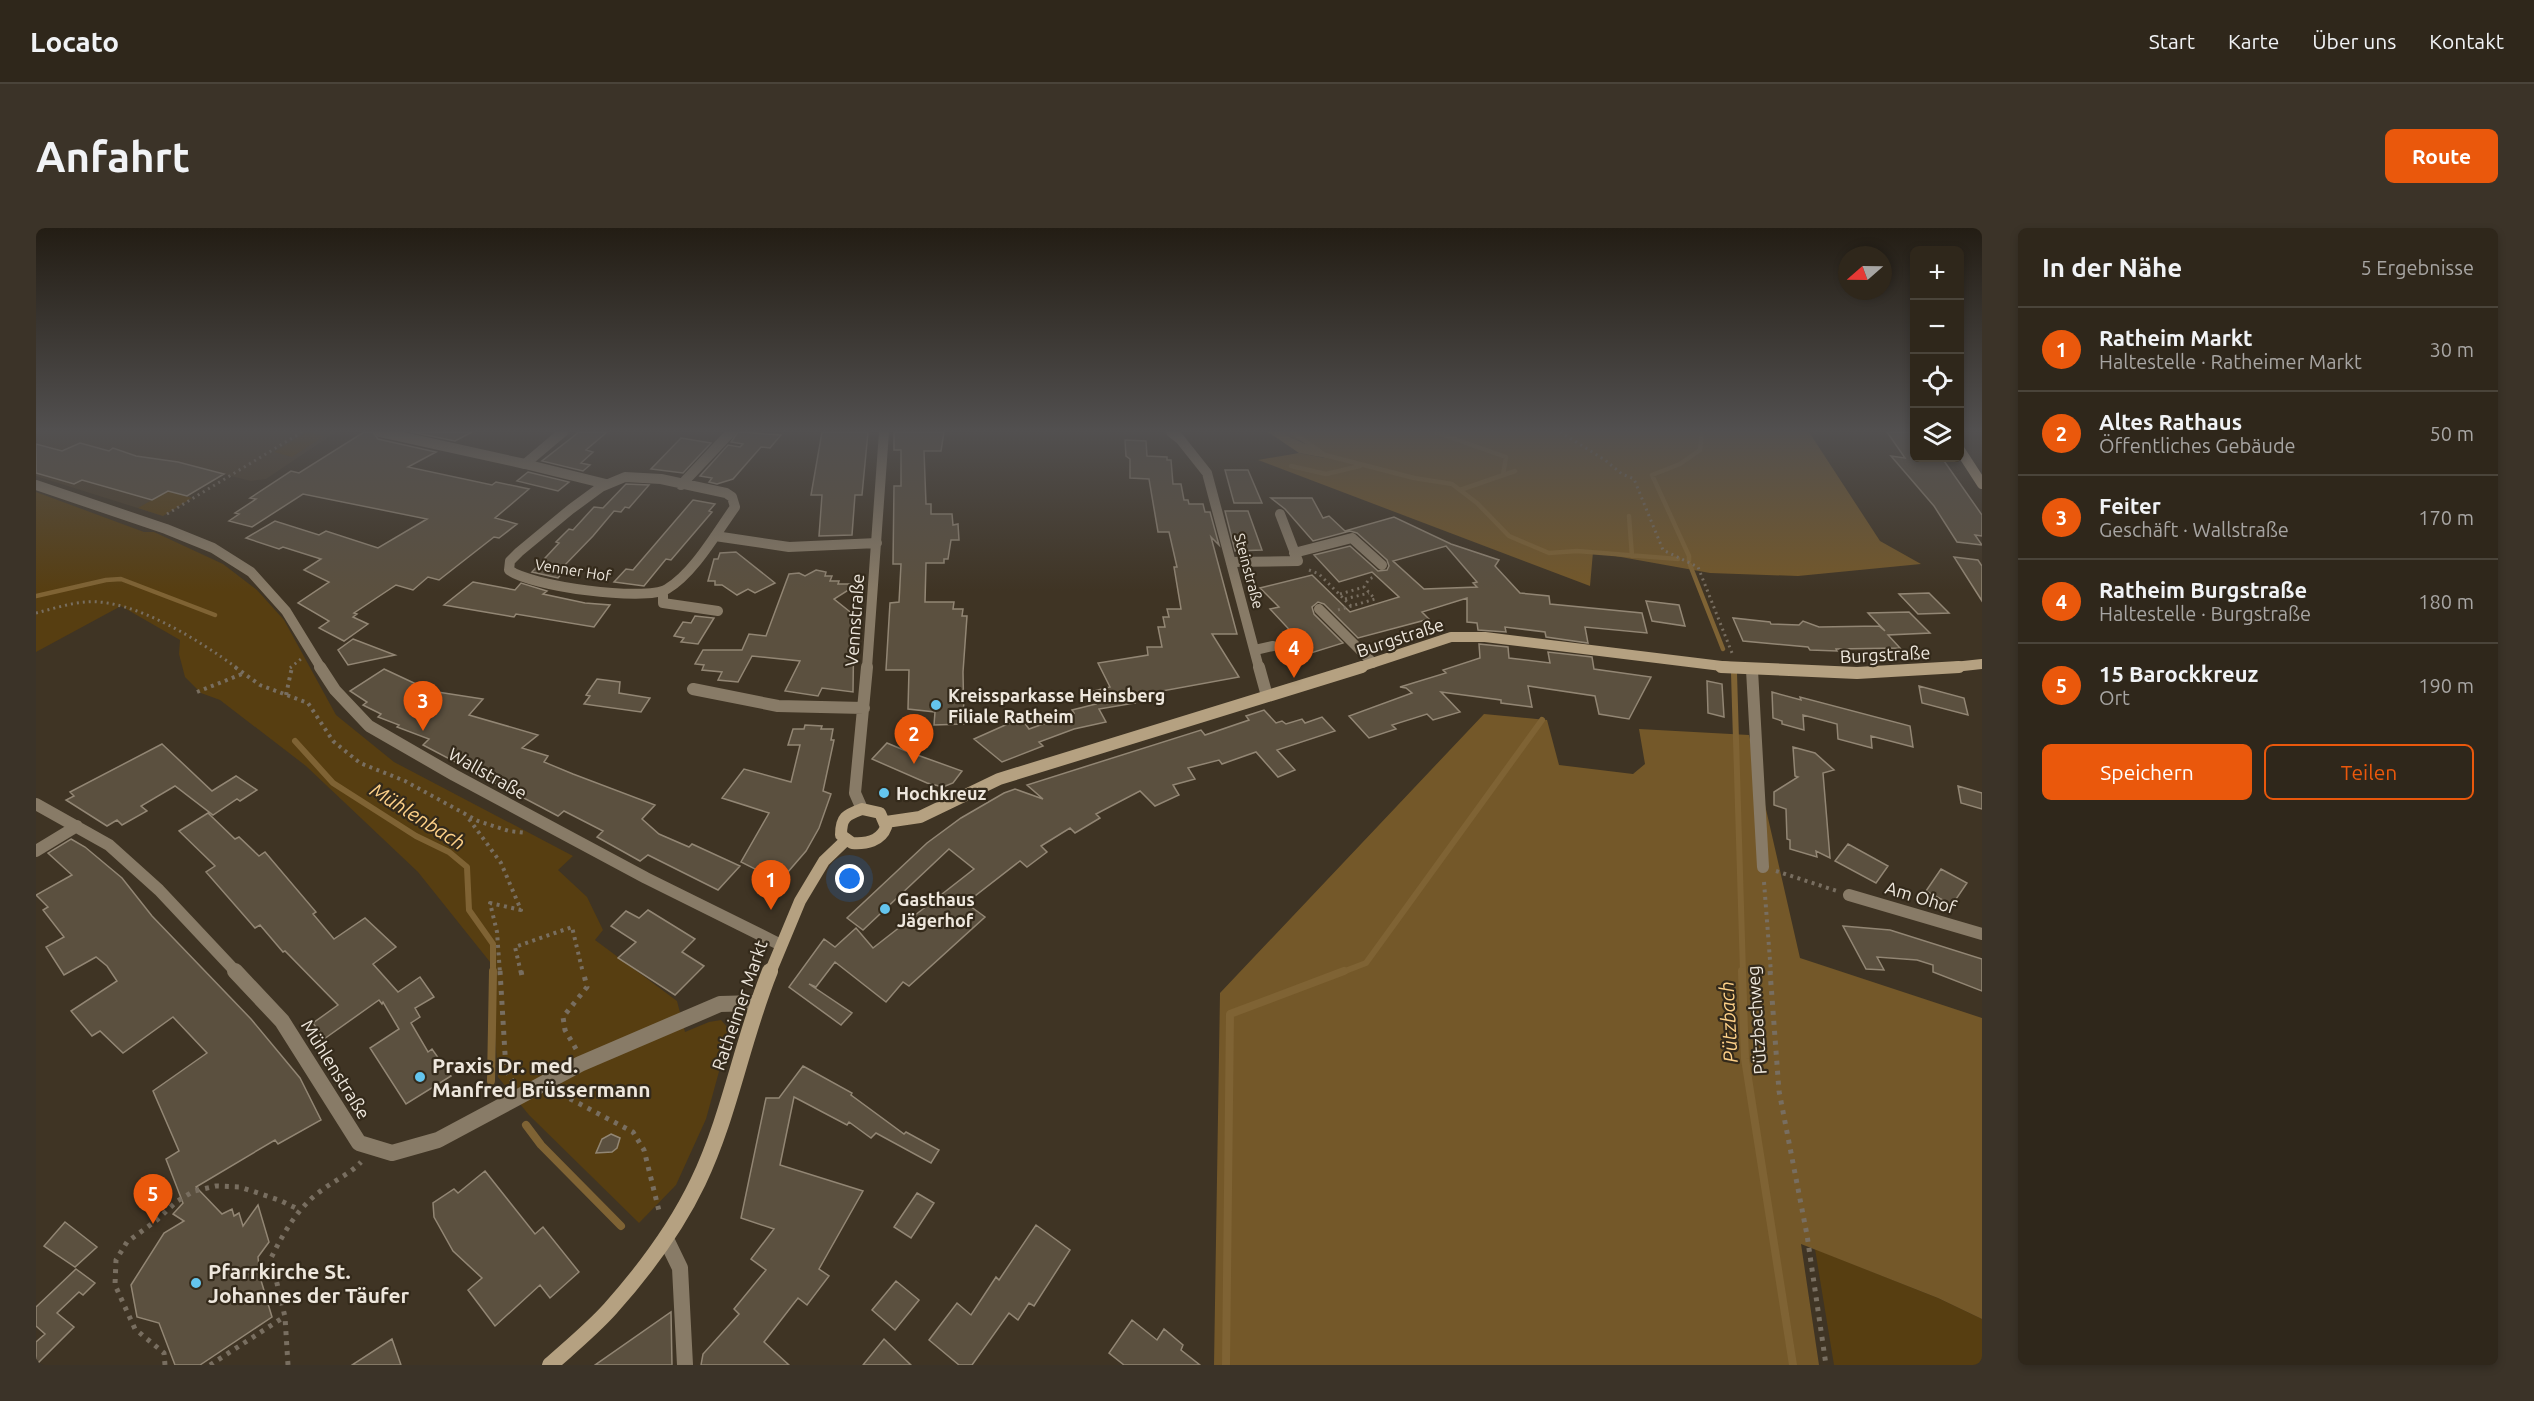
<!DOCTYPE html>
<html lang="de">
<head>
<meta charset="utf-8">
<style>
  :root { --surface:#2f271b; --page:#3b3328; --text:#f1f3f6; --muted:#a7a5a3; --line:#4a443a; --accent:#ea580c }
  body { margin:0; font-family:Ubuntu,sans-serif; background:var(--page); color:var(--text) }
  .controls { position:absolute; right:18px; top:18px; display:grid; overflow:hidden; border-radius:9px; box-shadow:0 3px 9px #0003 }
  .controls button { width:54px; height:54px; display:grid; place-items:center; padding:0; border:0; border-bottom:2px solid var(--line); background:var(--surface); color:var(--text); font:30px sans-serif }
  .compass { position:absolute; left:1802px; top:18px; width:54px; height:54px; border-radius:50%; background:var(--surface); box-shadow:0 3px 9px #0003; rotate:250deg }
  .you { position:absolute; left:814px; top:651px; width:21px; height:21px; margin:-15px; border:4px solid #fff; border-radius:50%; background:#1a73e8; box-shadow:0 0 0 9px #1a73e833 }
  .badge { display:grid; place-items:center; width:39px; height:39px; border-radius:50%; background:var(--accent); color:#fff; font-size:20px; font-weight:700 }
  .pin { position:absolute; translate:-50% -50px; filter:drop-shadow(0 2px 3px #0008) }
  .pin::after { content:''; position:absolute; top:32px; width:21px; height:18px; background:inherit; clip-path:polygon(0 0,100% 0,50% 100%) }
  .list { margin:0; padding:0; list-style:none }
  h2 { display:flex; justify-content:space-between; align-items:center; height:78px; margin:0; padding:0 24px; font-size:26px }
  h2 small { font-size:20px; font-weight:400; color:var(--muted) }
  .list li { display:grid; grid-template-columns:39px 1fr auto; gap:18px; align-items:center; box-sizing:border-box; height:84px; padding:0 24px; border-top:2px solid var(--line) }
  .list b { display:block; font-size:22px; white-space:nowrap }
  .list p { margin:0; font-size:20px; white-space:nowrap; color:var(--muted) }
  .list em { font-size:20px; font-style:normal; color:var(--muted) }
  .actions { display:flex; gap:12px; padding:18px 24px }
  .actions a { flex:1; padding:14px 0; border:2px solid var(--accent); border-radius:9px; text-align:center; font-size:21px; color:var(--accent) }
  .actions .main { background:var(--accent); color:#fff }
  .icon { flex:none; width:33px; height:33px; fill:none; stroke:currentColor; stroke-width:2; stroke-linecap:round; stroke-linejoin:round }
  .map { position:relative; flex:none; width:1946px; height:1137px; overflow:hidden; border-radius:9px }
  header { display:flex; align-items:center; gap:36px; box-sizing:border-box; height:84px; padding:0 30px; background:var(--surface); border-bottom:2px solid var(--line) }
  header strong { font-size:28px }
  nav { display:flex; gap:33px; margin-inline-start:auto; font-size:21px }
  .intro { display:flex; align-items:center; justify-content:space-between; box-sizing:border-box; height:144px; padding:0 36px }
  h1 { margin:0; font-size:42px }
  .button { padding:15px 27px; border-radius:9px; background:var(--accent); color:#fff; font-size:21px; font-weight:700 }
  main { display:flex; gap:36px; padding:0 36px }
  aside { flex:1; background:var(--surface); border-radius:9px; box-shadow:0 3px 9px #0003 }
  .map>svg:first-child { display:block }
</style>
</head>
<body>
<header>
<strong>Locato</strong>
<nav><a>Start</a><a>Karte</a><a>Über uns</a><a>Kontakt</a></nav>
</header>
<div class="intro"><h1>Anfahrt</h1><a class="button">Route</a></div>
<main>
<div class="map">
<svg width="1946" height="1137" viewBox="0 0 1946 1137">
  <rect width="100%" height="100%" fill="#3f3424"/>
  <path fill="#4b3d28" d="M0,204H300L230,251L215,253L187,246L152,267L156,270L127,288L0,248Z"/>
  <path fill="#573e11" d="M271,204L288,208L256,229L238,224Z
    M132,263L156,270L127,288L102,280Z
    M0,264L108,304H118L187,336L221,362L248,392L300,487L358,534L537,628L522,642L551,669L567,702L559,712L641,773L649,804L673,794L685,792L692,800L693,807L670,891L640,957L603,995L493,887L462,849L454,734L382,644L270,538L184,472L165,465L149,449L143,426L144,412L85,378L0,424Z
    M1779,1021L1902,1070L1946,1091V1137H1798Z"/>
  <path fill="#745829" d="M1246,204H1773L1844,313L1885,336L1762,348L1674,345L1557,324L1554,358L1222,232L1263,225L1289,230C1280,214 1261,215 1246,204Z
    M1448,486L1511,492L1523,537L1597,546L1609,536L1603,501L1713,507L1764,730L1946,790V1091L1902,1070L1765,1016L1783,1137H1178L1184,765Z"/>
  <path fill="#7f6334" d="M1232,204H1246L1254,209L1294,227L1290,230L1263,225Z"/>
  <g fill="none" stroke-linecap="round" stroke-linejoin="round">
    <path stroke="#7f6334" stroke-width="4.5" d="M1256,204L1289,227L1378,250L1416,256L1441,275L1473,308L1513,325L1541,323L1642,331
      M1399,204L1470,229L1467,247
      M1255,238L1290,246L1324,238
      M1424,262L1479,243
      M1593,288L1596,328
      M1653,333V328L1616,247L1644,236L1664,222L1666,204
      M1654,337L1687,421
      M0,368L70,352L85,351L179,387"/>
    <path stroke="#7f6334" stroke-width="6" d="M1698,445L1707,745
      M259,513L297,555L380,608L413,624L431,639L433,682L457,716V745
      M1304,745L1330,735L1506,492"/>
    <path stroke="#7f6334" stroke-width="8" d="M1706,743L1709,831L1757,1137
      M455,853L457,743
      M490,897L505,917L585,998
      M1190,1137L1194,786L1308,743"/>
  </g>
  <path fill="#5b503f" stroke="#928674" stroke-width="1.5" fill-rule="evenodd" d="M328,204H337L342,211L400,224L372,239L456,257L460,254L493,261L459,290L481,296L463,310L458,309L403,352L392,349L377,362L360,357L318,385L321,386L317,389L332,396L308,413L283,400L293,393L262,375L293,354L268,342L285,331L247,319L243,321L210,310L239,293L283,307L290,303L342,320L391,291L267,266L216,299L193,293L203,286L199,285L220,271L214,270L255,243L263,245Z
    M375,204H436L419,213Z
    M543,204H571L550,222L557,224L545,235L554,237L547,243L506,233Z
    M702,204L745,207L734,220L725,219L697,251L681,256L673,254L676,250L664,248L692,217L704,219L707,216L695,214Z
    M786,204H832L826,267H819L816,307L783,308L786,267H775Z
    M858,204H908L905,223H888L890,276H895V286H916L917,297L922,296L923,312H915L912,331H908V335H890L889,374H918L917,381H927L926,388H931L927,444L928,496L898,497L899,484L872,481L873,442H850L854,375L863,374L865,336H857L858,258H865V222H858Z
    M1851,204H1878V230H1906L1946,287V308L1939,307L1946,317L1921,314L1898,278L1855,228L1869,230Z
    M645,210L675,215L647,245L615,241Z
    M1089,212L1110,213L1111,228L1131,229V232H1135L1137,256H1145L1148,272H1152L1153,276H1167L1169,284H1174L1183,317L1175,309L1201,406H1176L1203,449L1126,463L1128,466L1097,472L1099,475L1063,481L1070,494L1038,501L1003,514L1007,518L966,534L938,511L985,490L993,501L1038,485L1036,482L1060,476L1054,464L1074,459L1062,435L1112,427L1111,419H1126L1122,399H1129L1127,389H1133L1131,381H1145L1138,339H1141L1133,304H1122L1113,251L1094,250V231L1090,228Z
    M44,215L73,223L77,220L100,228L142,234L188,246L151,268L132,263L116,272L46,252L38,256L0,245V216L26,223Z
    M1189,242H1212L1226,275H1198Z
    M492,244L533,254L522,263L481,253Z
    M590,256L613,257L593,280L589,279L585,284L578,283L557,308L525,341L529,342L522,350L496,344L523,315L520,314L533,301L537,302L558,279L567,280Z
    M1235,270H1276L1287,290L1293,288L1309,303L1358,289L1415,316L1463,332L1459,338L1484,365L1513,368L1514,376L1606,385L1611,405L1549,399L1552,415L1510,409L1509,404L1469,399L1470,404L1442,402L1441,395L1431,394V370L1386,384L1393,391L1322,410L1288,376L1282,374L1276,379L1278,386L1307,415L1275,425L1234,381L1243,379L1224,360L1276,347L1314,384L1363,369L1336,344L1303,354L1278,327L1314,318L1342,343L1351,342L1353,338L1351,332L1321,305L1314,303L1277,313L1249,281ZM1410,318L1441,354L1437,355L1441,359L1388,361L1357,333Z
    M657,272L679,276L673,283L676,284L635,332L630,331L608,358L578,354L590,341L597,342Z
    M1189,283H1212L1226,322L1199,323Z
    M700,324L739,355L719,365L712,361L701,367L686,357H679V353H672L678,331H682L684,325Z
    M1918,329L1942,332L1946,338V373Z
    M780,342L790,344L789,348H796L794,353H803L802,356H822L798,371L818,387L817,464L786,460L782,468L749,463L764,433L716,428L702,454L682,452L686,444L666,442L668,437L659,436L667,422H706L713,406L730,408L753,346L763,345L769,348Z
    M437,354L479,362L485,355L511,363L507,366L549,375L574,377L558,399L480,386L478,389L408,377Z
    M1893,365L1913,385L1882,386L1863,366Z
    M1610,373L1643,377L1649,398L1616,393Z
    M1873,384L1894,405L1852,407L1864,420L1800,421L1801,423L1774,422L1772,419L1707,413L1697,390L1734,394L1735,396L1763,397L1767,393L1783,399L1843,398L1849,403L1832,385Z
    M659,388L678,390L662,416L645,414L648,410L638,408L647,394L655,395Z
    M317,411L359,427L312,437L302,422Z
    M1443,416L1472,419L1473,430L1514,435L1512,424L1556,429L1558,441L1615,449L1593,491L1563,486L1559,468L1492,458L1496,479L1465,475V472L1405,464L1424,484L1397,492L1391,486L1356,497L1360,501L1333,510L1313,488L1376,465L1370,460L1364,459L1410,445L1407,442L1444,430Z
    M348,441L395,463L447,471L433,487L502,507L486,520L512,528L508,534L537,546L619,577L606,591L623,606L653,619L656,616L704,638L682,662L612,627L604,633L561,609L567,603L528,583L522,588L387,517L393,511L361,499L363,497L342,489L345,486L327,477L331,474L314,463Z
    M561,451L584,454L583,465L614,470L605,484L548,476L554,468L550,467Z
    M1671,453L1686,456L1688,489L1672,485Z
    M1883,458L1928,470L1932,487L1886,475Z
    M1736,464L1765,472L1764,469L1874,498L1877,519L1835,508L1836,520L1802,511L1801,496L1767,487L1768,502L1746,496V493L1737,490Z
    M1228,482L1240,495L1246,493L1250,496L1266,491L1269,495L1286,489L1299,503L1241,522L1259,542L1242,549L1220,524L1186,536L1183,532L1152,540L1159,551L1137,557L1143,567L1119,578L1104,563L1060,586L1064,590L1039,605L1034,600L1005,618L1011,624L991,639L984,633L930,675L949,689L873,758L867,754L850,774L799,734L780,759L773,756L816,785L805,797L753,759L788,711L799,719L820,700L837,720L938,641L913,621L827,702L811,690L891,615L925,590L968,565L979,561L1007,571L991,557L1165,502L1169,507L1213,492L1210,488Z
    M769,497L786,498L785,501H797L795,512H798L787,563L795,566L783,600L770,623L751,645L736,638L729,646L705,634L733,585L686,570L708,541L755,554L764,517H752L757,501H768Z
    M851,515L870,523L926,543L917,555L907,559L891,555L836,531Z
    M126,516L176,563L200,548L221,562L204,573L201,571L177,587L139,558L105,578L111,583L86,597L81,592L71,598L30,572L38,568L34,564Z
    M1757,519L1779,525L1798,542L1787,545L1794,630L1780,623L1781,629L1754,621V612L1751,611L1750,581L1738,577V564L1762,549L1759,548Z
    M1922,558L1946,565V581L1925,575Z
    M172,585L199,611L203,609L223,628L229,624L280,684L277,686L298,711L329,690L360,719L337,736L362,764L384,749L398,769L379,780L384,789L375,795L392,824L396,821L415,848L370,876L334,820L363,801L347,774L346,776L343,772L288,811L277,795L302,777L249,723L247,724L224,697L219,700L170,644L179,638L143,603Z
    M35,611L49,619L86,650L116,688L215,791L264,850L285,892L242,916L239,912L160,959L186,986L196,981L198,988L203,985L207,998L222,977L233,1014L222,1029L224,1049L236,1089L164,1137H139L123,1095L101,1089L95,1057L128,1005L148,993L137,986L147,975L130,931L143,923L117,863L171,825L137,789L87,825L64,803L56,808L35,783L81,753L71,738L60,729L28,747L10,719L28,709L7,682L12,679L0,667L36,647L12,625Z
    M1812,616L1852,638L1840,655L1799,633Z
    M1905,641L1931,655L1916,677L1890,663Z
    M612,682L659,711L646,724L668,738L639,767L582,730L600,714L575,698L590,683L603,690Z
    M1807,698L1854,702L1946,731V763L1897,744V737L1881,732L1841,729L1848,742L1830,741Z
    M767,838L816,865L815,867L868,906L870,904L903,922L895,935L840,905L835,910L813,894L811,897L758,869L744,937L827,963L783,1041L793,1048L771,1077L762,1070L728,1114L753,1137H665L667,1126L703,1086L698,1081L730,1042L715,1031L738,1001L705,990L730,870H743Z
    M575,906L584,910L581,920L576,924L560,925L566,911Z
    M449,943L499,1006L507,999L543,1044L514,1070L504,1057L459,1098L432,1062L446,1050L417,1023L398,989L397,975L418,961L422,965Z
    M881,965L898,975L875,1010L858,999Z
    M29,994L61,1019L39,1039L8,1018Z
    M1000,997L1034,1022L998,1078L993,1075L982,1092L973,1085L936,1137H923L893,1112L921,1075L935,1087L960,1049L963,1052Z
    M40,1041L59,1055L47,1067L43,1064L21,1085L38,1099L0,1137V1114L9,1106L0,1098V1079Z
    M860,1053L883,1072L859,1102L836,1082Z
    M635,1084L636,1137H559Z
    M1096,1092L1121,1112L1128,1101L1147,1117L1145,1122L1164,1137H1088L1073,1125Z
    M356,1111L365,1137H316Z
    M848,1111L875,1137H827Z"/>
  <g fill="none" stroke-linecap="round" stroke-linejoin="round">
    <path stroke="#786e60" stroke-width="3" stroke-dasharray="2 4" stroke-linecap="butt" d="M1524,204L1569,232L1586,246L1598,251L1627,322L1662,339L1696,425
      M131,286L266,204
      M1273,342L1283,346L1315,378
      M1304,366L1328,359
      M1309,371L1333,365
      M1302,382L1339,371L1328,359L1333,351L1338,349
      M0,385C16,381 34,375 50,374C97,370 164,413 201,440
      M254,440L265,431"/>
    <path stroke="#786e60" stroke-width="4" stroke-dasharray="3 4.5" stroke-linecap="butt" d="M199,439L224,457L272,475L297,513L324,535L369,553L442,593L473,603L491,605
      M161,464L206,446
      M250,467L256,439
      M433,591L465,635L485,682L454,675L461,704L464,745
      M1740,643L1801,663
      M1728,654L1735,745
      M485,745L479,719L536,699L547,745"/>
    <path stroke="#786e60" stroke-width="5" stroke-dasharray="4 6" stroke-linecap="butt" d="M464,743L470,842L477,854
      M485,743L486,748
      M1734,743L1743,863L1771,1007L1790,1137
      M540,821L529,802L527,789L551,759L547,743
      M525,866L597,904L608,922L624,987
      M129,1137L128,1125L99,1101L79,1057L80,1032L91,1014L121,992L140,974L158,963L180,958L204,959L243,972L264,982
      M174,1137L248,1089
      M252,1137L249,1089L235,1030C248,1004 262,979 286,962C299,952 314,946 325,934"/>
    <path stroke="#887b67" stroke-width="10" d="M489,236L570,256
      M489,236L527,204
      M1258,325L1316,310L1346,337
      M1195,334L1262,333L1244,286
      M1283,381L1337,435
      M1219,422L1237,418"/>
    <path stroke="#887b67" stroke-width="10" d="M344,204L489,236
      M1135,204L1144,211L1171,245L1223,440
      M589,249L625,251L690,265L696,269L699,279C681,304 658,345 631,361C609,374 493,358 473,342L474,333L483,324L535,281L565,259Z
      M0,257L130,301L177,320L215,344L250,383L285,440
      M645,257L695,204
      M679,308L753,319L841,315
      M627,364V375L682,383
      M831,440L848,204"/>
    <path stroke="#887b67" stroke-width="12" d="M284,439L299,462L333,498L418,547L610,650L745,717
      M1223,439L1231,468
      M1716,442L1727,639
      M657,461L742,478L828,480
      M0,576L73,617L123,662L201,745
      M826,581L819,565L831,439
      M0,623L41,598
      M1813,667L1946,706"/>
    <path stroke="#887b67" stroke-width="16" d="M199,743L246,793L323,915L356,925L402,912L544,836L684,776L721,775
      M630,1011L644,1040L649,1137"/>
    <path stroke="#b5a181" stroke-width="10" d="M1924,222L1946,256
      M1321,440L1415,409H1449L1702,440
      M1909,440L1946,436"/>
    <path stroke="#b5a181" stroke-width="12" d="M1685,439L1821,445L1923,439
      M826,581L844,585L850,599C845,613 830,616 816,615L805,607C805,589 810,587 826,581Z
      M850,594L884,589L963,551L1326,439
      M734,745L764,673L788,633L810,612"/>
    <path stroke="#b5a181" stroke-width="16" d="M514,1137C534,1119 556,1101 574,1081C608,1043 640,1000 662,954C694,887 706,812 734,743"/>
  </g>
  <linearGradient id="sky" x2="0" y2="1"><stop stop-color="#231d14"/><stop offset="0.56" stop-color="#525050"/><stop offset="1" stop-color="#525050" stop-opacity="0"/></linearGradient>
  <rect width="1946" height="363" fill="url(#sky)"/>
  <g fill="#64c5ee" stroke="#342a1b" stroke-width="2">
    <circle cx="900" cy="477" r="6"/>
    <circle cx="848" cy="565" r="6"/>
    <circle cx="849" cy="681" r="6"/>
    <circle cx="384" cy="849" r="6"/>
    <circle cx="160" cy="1055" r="6"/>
  </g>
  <g text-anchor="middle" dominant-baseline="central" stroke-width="4.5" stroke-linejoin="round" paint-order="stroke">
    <g font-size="15" fill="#eee7dd" stroke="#342a1b">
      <text transform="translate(537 342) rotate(9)">Venner Hof</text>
      <text transform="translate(1213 343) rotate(75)">Steinstraße</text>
    </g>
    <g font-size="18" fill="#eee7dd" stroke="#342a1b">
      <text transform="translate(818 392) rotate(-86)">Vennstraße</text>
      <text transform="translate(1364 409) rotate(-18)">Burgstraße</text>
      <text transform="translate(1849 426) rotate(-3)">Burgstraße</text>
      <text transform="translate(452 545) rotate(29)">Wallstraße</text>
      <text transform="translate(1885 669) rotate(17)">Am Ohof</text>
      <text transform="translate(703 777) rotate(-71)">Ratheimer Markt</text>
      <text transform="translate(1720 792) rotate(-94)">Pützbachweg</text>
      <text transform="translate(300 841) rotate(58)">Mühlenstraße</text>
    </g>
    <g font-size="18" font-weight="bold" fill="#eee7dd" stroke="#342a1b" text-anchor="start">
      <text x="912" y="467">Kreissparkasse Heinsberg<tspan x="912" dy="21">Filiale Ratheim</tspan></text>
      <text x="860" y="565">Hochkreuz</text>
      <text x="861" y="671">Gasthaus<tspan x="861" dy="21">Jägerhof</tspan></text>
    </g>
    <g font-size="20" font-style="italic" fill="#fdd088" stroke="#342a1b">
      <text transform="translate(382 588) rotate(32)">Mühlenbach</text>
      <text transform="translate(1692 794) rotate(-93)">Pützbach</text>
    </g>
    <g font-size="21" font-weight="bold" fill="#eee7dd" stroke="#342a1b" text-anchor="start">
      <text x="396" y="837">Praxis Dr. med.<tspan x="396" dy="24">Manfred Brüssermann</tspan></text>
      <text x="172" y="1043">Pfarrkirche St.<tspan x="172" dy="24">Johannes der Täufer</tspan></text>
    </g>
  </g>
</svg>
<div class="controls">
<button>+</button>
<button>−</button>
<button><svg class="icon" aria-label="locate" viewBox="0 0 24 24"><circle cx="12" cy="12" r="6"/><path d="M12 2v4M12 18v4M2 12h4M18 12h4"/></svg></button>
<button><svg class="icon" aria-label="layers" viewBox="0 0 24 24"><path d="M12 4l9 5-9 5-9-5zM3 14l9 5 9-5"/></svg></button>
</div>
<svg class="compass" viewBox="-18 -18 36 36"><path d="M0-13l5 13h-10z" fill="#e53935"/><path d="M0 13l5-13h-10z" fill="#a7a5a3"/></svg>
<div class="you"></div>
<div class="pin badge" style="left:735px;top:682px">1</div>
<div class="pin badge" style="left:878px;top:536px">2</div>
<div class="pin badge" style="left:387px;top:503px">3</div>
<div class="pin badge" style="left:1258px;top:450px">4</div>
<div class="pin badge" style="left:117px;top:996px">5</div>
</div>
<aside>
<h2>In der Nähe<small>5 Ergebnisse</small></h2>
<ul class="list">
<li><span class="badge">1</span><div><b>Ratheim Markt</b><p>Haltestelle · Ratheimer Markt</p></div><em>30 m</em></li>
<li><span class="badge">2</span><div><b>Altes Rathaus</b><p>Öffentliches Gebäude</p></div><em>50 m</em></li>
<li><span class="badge">3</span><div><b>Feiter</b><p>Geschäft · Wallstraße</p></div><em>170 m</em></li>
<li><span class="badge">4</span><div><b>Ratheim Burgstraße</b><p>Haltestelle · Burgstraße</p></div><em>180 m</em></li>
<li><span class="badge">5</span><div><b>15 Barockkreuz</b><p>Ort</p></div><em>190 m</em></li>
</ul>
<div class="actions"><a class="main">Speichern</a><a>Teilen</a></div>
</aside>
</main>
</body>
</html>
